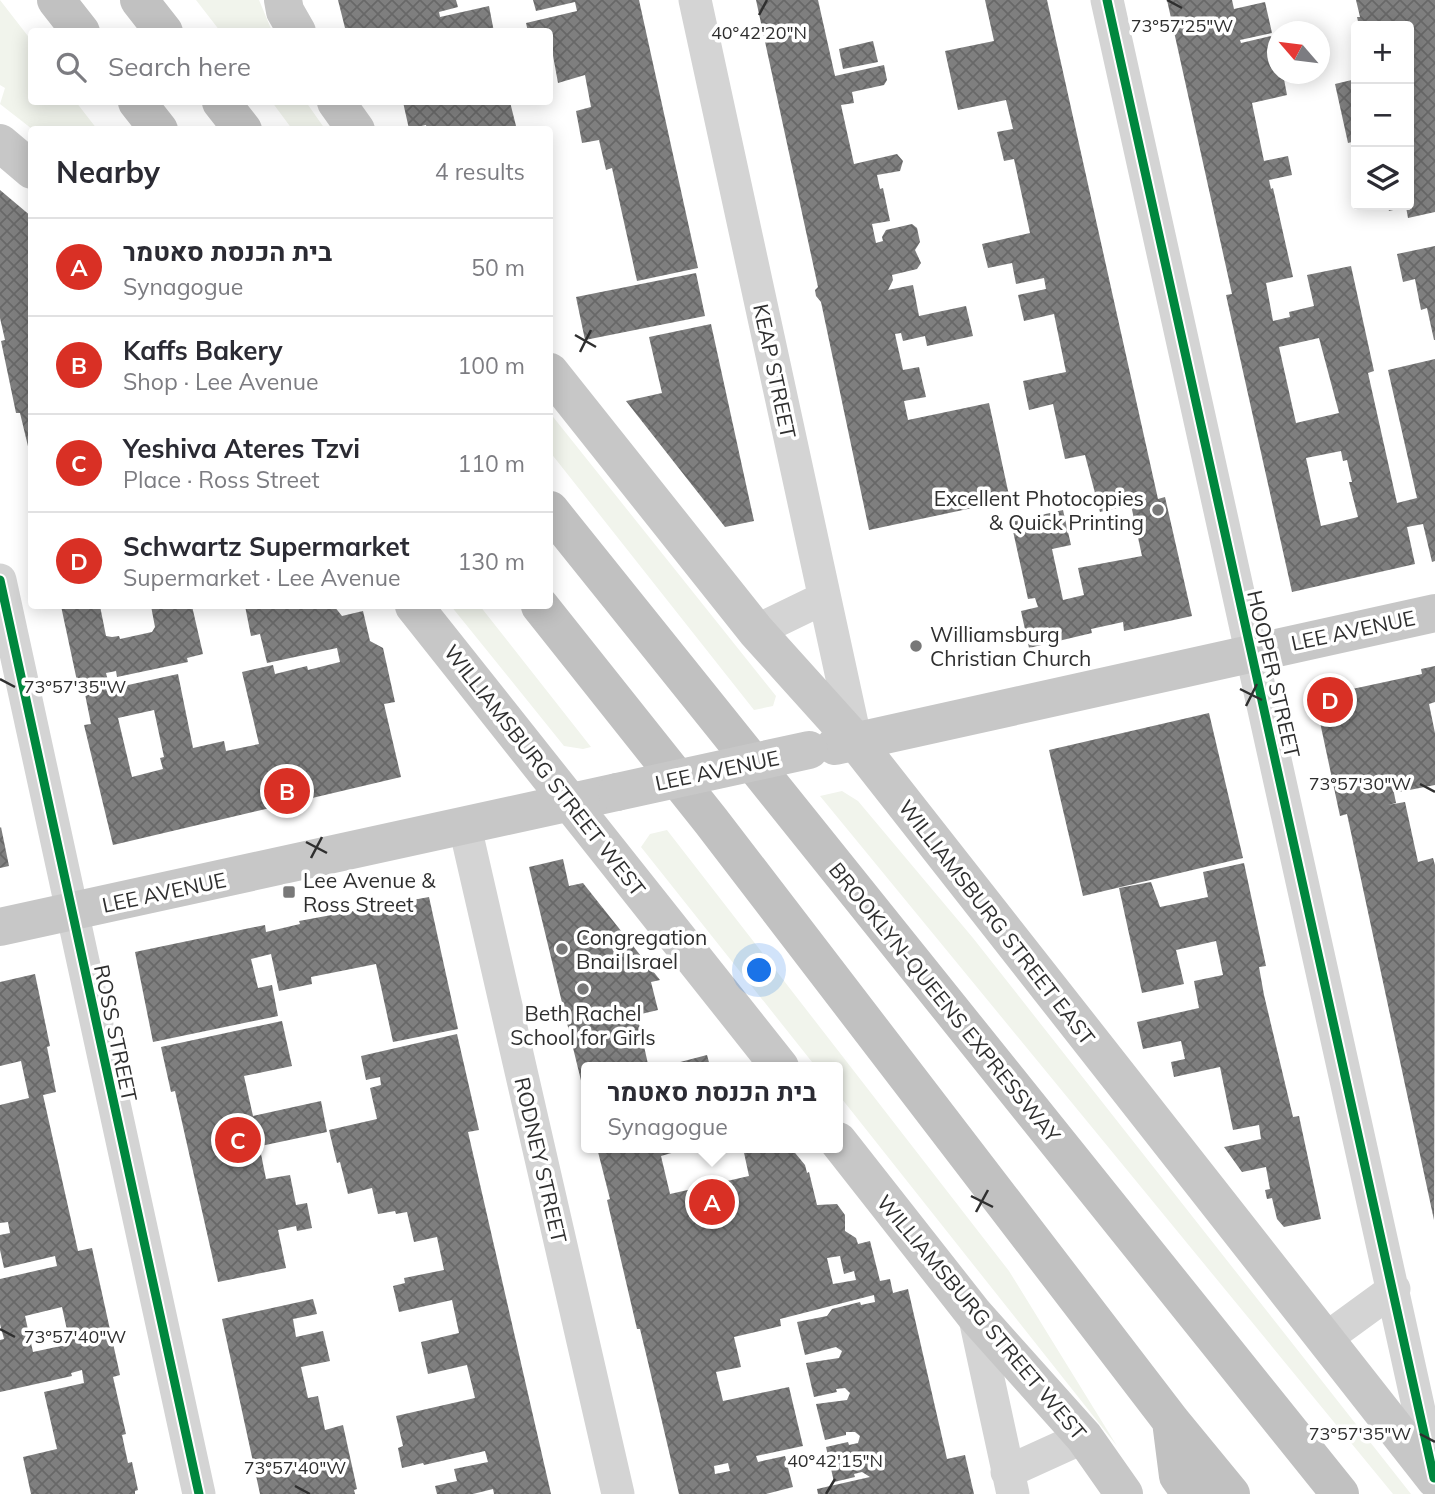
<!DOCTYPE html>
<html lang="en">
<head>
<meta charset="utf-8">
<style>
  :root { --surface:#fff; --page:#f2f2f3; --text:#2b2b33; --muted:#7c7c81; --line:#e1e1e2; --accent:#d93025 }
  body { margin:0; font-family:Mulish,Heebo,sans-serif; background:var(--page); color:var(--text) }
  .controls { position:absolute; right:21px; top:21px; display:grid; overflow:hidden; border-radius:7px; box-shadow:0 4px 18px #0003 }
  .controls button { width:63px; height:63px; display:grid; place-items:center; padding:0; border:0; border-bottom:2px solid var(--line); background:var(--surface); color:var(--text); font:35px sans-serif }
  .compass { position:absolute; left:1267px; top:21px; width:63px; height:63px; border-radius:50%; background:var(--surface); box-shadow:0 4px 18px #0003; rotate:298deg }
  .you { position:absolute; left:760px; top:971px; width:24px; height:24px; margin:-18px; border:5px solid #fff; border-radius:50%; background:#1a73e8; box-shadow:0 0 0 10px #1a73e833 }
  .badge { display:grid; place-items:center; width:46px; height:46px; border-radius:50%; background:var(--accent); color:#fff; font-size:23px; font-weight:700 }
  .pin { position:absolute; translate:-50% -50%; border:4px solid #fff; box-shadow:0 2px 7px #0006 }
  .popup { position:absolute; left:581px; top:1062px; width:262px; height:91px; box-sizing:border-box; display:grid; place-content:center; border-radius:7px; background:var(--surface); filter:drop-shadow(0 2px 5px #0005); font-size:23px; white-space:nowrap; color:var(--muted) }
  .popup b { font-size:26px; color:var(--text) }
  .popup::after { content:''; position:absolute; left:50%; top:100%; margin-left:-14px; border:14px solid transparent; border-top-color:var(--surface) }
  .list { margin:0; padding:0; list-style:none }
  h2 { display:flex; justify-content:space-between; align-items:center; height:91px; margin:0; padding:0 28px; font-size:30px }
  h2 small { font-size:23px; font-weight:400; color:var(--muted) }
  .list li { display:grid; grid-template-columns:46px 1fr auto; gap:21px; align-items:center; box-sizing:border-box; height:98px; padding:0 28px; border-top:2px solid var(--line) }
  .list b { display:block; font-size:26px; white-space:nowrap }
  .list p { margin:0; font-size:23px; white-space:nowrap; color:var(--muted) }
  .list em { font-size:23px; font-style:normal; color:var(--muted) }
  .icon { flex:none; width:38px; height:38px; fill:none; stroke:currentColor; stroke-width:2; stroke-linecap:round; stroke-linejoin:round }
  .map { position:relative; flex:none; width:1435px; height:1494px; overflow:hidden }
  .search { position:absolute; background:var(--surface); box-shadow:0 4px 18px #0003; left:28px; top:28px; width:525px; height:77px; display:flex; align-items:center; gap:18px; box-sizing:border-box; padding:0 24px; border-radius:7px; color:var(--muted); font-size:26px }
  .panel { position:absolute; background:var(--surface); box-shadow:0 4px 18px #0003; left:28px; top:126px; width:525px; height:483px; border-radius:7px }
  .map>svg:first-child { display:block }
</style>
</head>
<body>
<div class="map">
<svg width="1435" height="1494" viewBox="0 0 1435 1494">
  <defs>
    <pattern id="building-cross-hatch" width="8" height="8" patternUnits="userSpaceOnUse" patternTransform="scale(1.75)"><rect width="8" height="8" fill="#7f7f7f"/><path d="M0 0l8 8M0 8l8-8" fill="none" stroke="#686868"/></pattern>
  </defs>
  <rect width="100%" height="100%" fill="#fff"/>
  <path fill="#f1f4ec" d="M0,0L31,40L32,102H76L97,129H32L0,104L5,88L0,85Z
    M196,0H259L272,31H220Z
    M272,102H306L325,129H292Z
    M550,413L776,696L773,706L754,710L550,452Z
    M451,606H480L591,747L583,749L564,746Z
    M842,791L858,801L973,938L1411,1494H1393L820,796Z
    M667,830L1009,1271L1117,1446L838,1094V1067H816L641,847L650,834Z"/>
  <path fill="url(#building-cross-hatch)" fill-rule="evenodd" d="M338,0H456L458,7L439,12L440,17L489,6L494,32H346Z
    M533,0H639L698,268L637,281L612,168L606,170L599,140L582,143L576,111L591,107L585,75L558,83L552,50H550V32H528L526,23L577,11L575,2L536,11Z
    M756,0H818L835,76L884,65L887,80L884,85L852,92L854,103L841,105L854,164L897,154L903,161L900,171L877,175L880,189L883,188L890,221L872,224L876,243L883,241L882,237L886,230L912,224L917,228L920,242L915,250L921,263L917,269L892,275L893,280L888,290L913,285L919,316L966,306L973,336L927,346L925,336L903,341L901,333L895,334L903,370L919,367L926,397L904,401L908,420L989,403L1010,500L869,530L821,302L816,296L815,290L818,287Z
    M985,0H1047L1158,499L1165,497L1192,616L1124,631L1123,622L1091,629L1092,633L1029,648L1021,611L1038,607L1035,598L1028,599L1011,522L1063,510L1071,545L1052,549L1063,600L1084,595L1078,568L1142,556L1131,505L1100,512L1085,455L1065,459L1053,404L1029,410L1023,381L1066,372L1054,314L1024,321L1018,295L1046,289L1044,278L1016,284L1012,263L988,268L982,244L1030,233L1014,159L1004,161L997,132L1013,129L1006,100L958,110L945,51L994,41Z
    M1167,0H1232L1234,9L1265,2L1272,33L1240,40L1241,43L1271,36L1278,62V74H1283L1287,95L1252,103L1264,161L1288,156L1292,175L1269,180L1271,189L1273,188L1293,277L1266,283L1273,321L1290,317L1289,312L1314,306L1307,275L1351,266L1374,371L1368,373L1397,503L1417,498L1388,370L1435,359V561L1432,562L1423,524L1407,527L1415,564L1292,592L1226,295L1232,294ZM1319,338L1339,413L1296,423L1279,347ZM1341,451L1343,461L1347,460L1352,482H1349L1358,517L1321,526L1306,458Z
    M1356,0H1435V212L1408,218L1406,207L1389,211L1387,205H1409V26H1392L1391,22L1359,26L1357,17H1360Z
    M873,41L878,62L843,69L839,49Z
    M1356,79V141L1348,143L1335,84Z
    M403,102H510L517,130H427L426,125L409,129Z
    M0,190L32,217V463L20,413H16L1,341L5,340L0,318Z
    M1435,246V340H1434L1427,308L1421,310L1415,279L1403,282L1397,254Z
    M696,273L705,316L585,340L576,297Z
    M711,324L754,521L725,527L626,401L662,393L649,337Z
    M61,606H100L106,636L112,637L119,636L120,639L152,632L155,627L151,606H192L203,654L187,658L188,662L117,677L116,671L106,673L110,689L178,674L193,748L224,741L226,751L259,744L242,672L273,665L275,674L307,666L308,670L340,662L337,648L267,663L260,634L251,636L245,606H334L342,616L363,611L370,641L383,648L395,702L384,704L401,777L113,845L84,725L91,724L85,694L80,695ZM154,710L164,757L160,758L163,769L132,777L118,718Z
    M1435,666V702L1429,704L1435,733V785L1394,793L1396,803L1388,805L1405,802L1418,862L1433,858L1435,865L1434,1220L1347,814L1340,816L1314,694L1343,688V691L1422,674L1421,669Z
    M1209,713L1243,858L1083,896L1049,750Z
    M1,827L9,866L0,868V828Z
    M563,859L569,886L583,883L660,980L651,982L658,1010L637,1015L648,1064L644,1067H586L585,1097L529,867Z
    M1244,863L1266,966L1259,967L1264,995L1293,1117L1299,1116L1321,1219L1284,1227L1277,1219L1272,1198L1267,1199L1265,1190L1270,1189L1266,1167L1242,1172L1224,1147L1261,1139L1259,1125L1233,1130L1220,1067L1174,1077L1171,1062L1185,1059L1181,1041L1143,1049L1137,1022L1199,1008L1194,981L1223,975L1216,941L1176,950L1184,984L1142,993L1119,888L1151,882L1160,907L1208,897L1203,872Z
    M429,897L458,1029L393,1042L376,964L311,977L312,984L279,991L271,954L251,959L258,988L272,985L278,1016L153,1042L135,952L265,925L266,932L300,924L299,921Z
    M35,974L50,1046L47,1047L56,1092L43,1095L78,1251L92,1248L120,1375L113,1377L126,1434L122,1435L128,1463L132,1462L138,1490L135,1491V1494H31L23,1457L57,1449L44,1392L84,1383L82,1370L71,1373L72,1376L0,1392V1340L4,1339L0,1324V1279L57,1266L55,1256L4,1268L0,1250V1235L10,1233L8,1222L0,1223V1105L29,1098L21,1061L0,1066V982ZM62,1307L70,1344L33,1352L25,1316Z
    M282,1021L292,1066L244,1076L253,1116L321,1101L327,1132L256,1147L257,1150L260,1149L266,1179L290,1175L296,1205L307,1203L312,1228L297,1231L296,1226L278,1230L286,1268L218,1282L175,1091L171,1092L161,1047Z
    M457,1034L479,1130L468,1132L551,1494H494L493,1489L473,1494H437L435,1486L457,1481L454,1469L488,1462L485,1451L424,1465L423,1463L402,1468L398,1448L403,1446L396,1416L475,1398L467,1365L428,1374L421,1342L459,1333L452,1300L399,1312L393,1286L405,1283L404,1278L444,1270L437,1237L414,1242L407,1212L396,1214L395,1211L378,1214L372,1188L348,1194L340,1162L337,1163L329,1130L377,1119L370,1088L381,1085L380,1077L366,1080L361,1056Z
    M707,1055L710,1066L720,1064L721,1067H661Z
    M597,1148H689L661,1156L670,1194L749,1176L743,1148H791L805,1165L807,1173L809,1172L817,1205L837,1204L845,1215V1231L856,1238L858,1244L870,1241L880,1281L890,1279L893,1293L908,1289L947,1459L965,1455L974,1494H818L817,1489L870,1477L862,1472L854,1474L855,1477L834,1482L826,1447L848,1442L849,1445L858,1443L860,1436L855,1432H846V1435L825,1440L816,1404L847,1400L850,1393L845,1388L836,1389L837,1392L814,1397L806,1363L839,1358L842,1351L836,1347L805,1355L797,1322L827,1316L832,1309L860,1302L861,1305L875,1302L874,1295L780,1319L781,1326L734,1337L741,1367L716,1372L723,1401L789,1387L803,1446L756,1456L758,1462L785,1456L793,1487L766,1494H679L647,1358L640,1329H637L607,1200L610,1199ZM840,1256L844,1274L854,1271L856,1280L833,1284L827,1258ZM728,1463L730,1471L715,1474L714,1466Z
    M313,1299L317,1314L293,1319L296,1337L323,1331L330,1361L301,1367L308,1398L318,1396L325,1430L343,1425L357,1489L354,1490L355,1494H260L222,1319Z"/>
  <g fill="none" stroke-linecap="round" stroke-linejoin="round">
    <path stroke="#d4d4d4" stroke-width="33" d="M695,0L856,742
      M1107,0L1434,1478
      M0,580L199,1494
      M756,631L824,598
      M465,827L618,1494
      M974,1314L1013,1494
      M1324,1340L1394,1289
      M1007,1472L1084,1437"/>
    <path stroke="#c7c7c7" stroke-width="38" d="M283,0L285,11L297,32
      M336,102L356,130
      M0,143L32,170
      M550,372L756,631L856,742L1435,1479
      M414,606L780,1067
      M835,746L1435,613
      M0,927L617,792
      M838,1141L974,1314L1084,1437L1124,1494"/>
    <path stroke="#c1c1c1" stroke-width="38" d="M56,0L81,32
      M139,0L164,32
      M137,102L159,130
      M221,102L243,130
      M550,510L1340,1494
      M540,606L711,821L1171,1421L1231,1494
      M1171,1421L1178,1476L1191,1494"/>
    <path stroke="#c7c7c7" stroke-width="38" d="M617,792L809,750"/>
    <defs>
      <path id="cycleway" d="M1107,0L1434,1478
        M0,580L199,1494"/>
    </defs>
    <use href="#cycleway" stroke="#fff" stroke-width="13"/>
    <use href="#cycleway" stroke="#00873e" stroke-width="9"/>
  </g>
  <path fill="none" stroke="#2f2f2f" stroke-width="2.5" d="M1167,0L1182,8M759,15L767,0M575,335L596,347M580,352L591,330M0,679L15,687M1240,689L1262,700M1246,706L1257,684M1420,784L1435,792M306,842L327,853M311,858L322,837M971,1196L993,1207M976,1212L988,1190M0,1329L15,1337M1420,1434L1435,1442M295,1486L310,1494M826,1494L835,1479"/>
  <g fill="#787878" stroke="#fff" stroke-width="2.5">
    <circle cx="1158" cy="510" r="7"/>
    <circle cx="916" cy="646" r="7"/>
    <rect x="282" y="885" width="14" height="14" rx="3.5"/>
    <circle cx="562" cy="949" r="7"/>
    <circle cx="583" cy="989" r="7"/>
  </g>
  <g text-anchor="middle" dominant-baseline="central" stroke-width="7" stroke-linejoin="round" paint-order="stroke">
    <g font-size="21" fill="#2f2f2f" stroke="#fff">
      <text transform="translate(775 371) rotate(78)">KEAP STREET</text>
      <text transform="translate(1353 630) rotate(-12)">LEE AVENUE</text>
      <text transform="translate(1274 674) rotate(77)">HOOPER STREET</text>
      <text transform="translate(545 770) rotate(52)">WILLIAMSBURG STREET WEST</text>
      <text transform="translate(717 770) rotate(-12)">LEE AVENUE</text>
      <text transform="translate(164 892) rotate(-12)">LEE AVENUE</text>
      <text transform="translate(997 922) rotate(52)">WILLIAMSBURG STREET EAST</text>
      <text transform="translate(945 1002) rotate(51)">BROOKLYN-QUEENS EXPRESSWAY</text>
      <text transform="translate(116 1033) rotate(78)">ROSS STREET</text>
      <text transform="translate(541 1160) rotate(77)">RODNEY STREET</text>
      <text transform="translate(982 1317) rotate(50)">WILLIAMSBURG STREET WEST</text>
    </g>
    <g font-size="21" fill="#2f2f2f" stroke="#fff" text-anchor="start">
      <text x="1144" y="498" text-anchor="end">Excellent Photocopies<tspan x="1144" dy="24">&amp; Quick Printing</tspan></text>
      <text x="930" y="634">Williamsburg<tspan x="930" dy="24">Christian Church</tspan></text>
      <text x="303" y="880">Lee Avenue &amp;<tspan x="303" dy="24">Ross Street</tspan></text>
      <text x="576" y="937">Congregation<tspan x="576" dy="24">Bnai Israel</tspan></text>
      <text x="583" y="1013" text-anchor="middle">Beth Rachel<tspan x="583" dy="24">School for Girls</tspan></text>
    </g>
  </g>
  <g font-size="18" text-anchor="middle" fill="#2f2f2f" stroke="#fff" stroke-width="7" stroke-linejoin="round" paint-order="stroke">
    <text x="1182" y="32">73°57'25"W</text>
    <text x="759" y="39">40°42'20"N</text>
    <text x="75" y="693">73°57'35"W</text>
    <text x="1360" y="790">73°57'30"W</text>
    <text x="75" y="1343">73°57'40"W</text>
    <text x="1360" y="1440">73°57'35"W</text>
    <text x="835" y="1467">40°42'15"N</text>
    <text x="295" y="1474">73°57'40"W</text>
  </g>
</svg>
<div class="controls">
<button>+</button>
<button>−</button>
<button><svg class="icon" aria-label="layers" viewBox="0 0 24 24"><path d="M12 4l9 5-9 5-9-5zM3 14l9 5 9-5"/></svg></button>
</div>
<svg class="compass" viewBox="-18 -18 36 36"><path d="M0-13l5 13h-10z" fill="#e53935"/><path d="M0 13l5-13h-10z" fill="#7c7c81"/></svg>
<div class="you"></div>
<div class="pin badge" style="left:712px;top:1202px">A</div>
<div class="popup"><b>בית הכנסת סאטמר</b>Synagogue</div>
<div class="pin badge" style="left:287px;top:791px">B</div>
<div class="pin badge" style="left:238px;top:1140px">C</div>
<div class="pin badge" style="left:1330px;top:700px">D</div>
<div class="search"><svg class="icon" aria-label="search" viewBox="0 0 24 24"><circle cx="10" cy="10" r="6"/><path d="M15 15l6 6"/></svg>Search here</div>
<section class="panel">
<h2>Nearby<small>4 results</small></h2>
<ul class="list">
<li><span class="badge">A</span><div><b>בית הכנסת סאטמר</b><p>Synagogue</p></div><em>50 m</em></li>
<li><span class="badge">B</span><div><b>Kaffs Bakery</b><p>Shop · Lee Avenue</p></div><em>100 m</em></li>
<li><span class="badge">C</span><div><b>Yeshiva Ateres Tzvi</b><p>Place · Ross Street</p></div><em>110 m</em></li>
<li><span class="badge">D</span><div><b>Schwartz Supermarket</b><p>Supermarket · Lee Avenue</p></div><em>130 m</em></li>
</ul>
</section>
</div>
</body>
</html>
